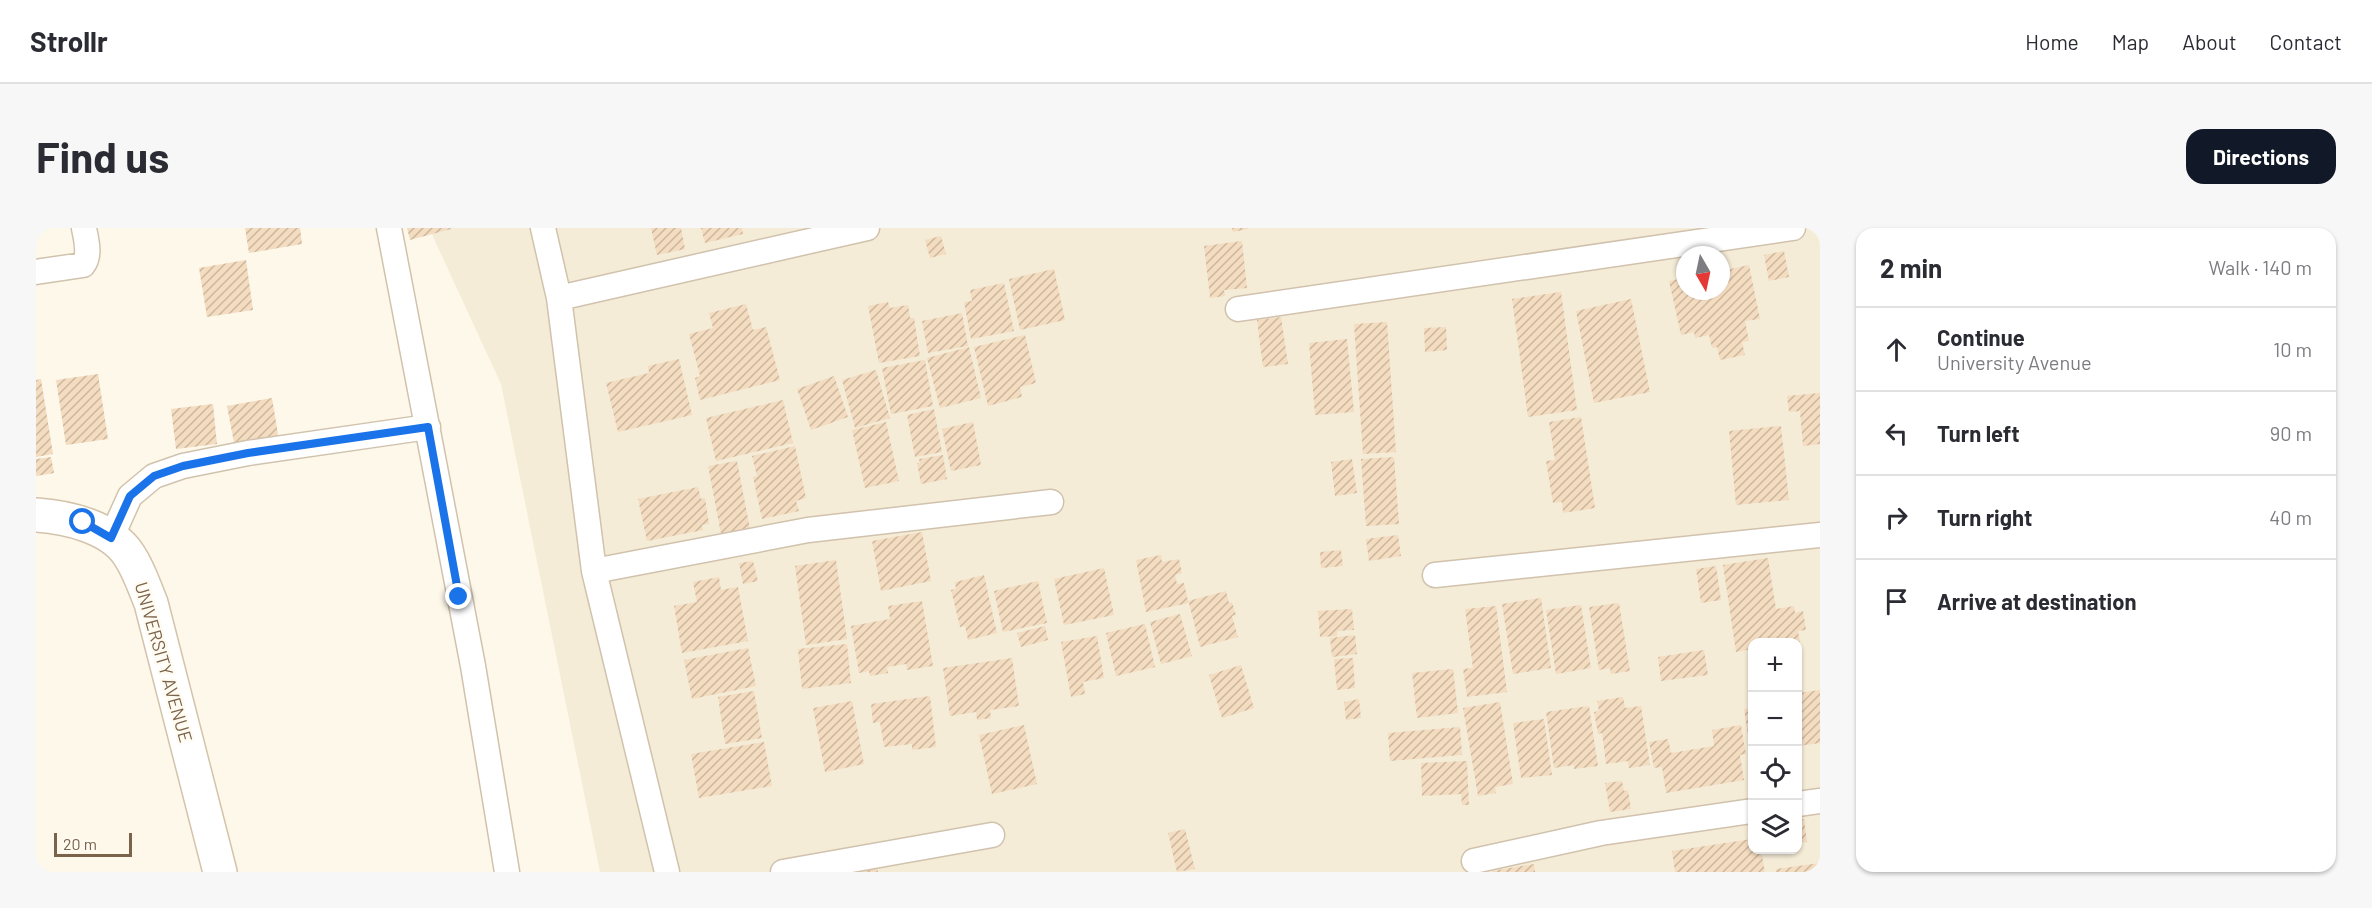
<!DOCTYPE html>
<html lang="en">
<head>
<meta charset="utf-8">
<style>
  :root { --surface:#fff; --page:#f7f7f7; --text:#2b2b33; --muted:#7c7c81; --line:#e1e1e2; --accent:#111827 }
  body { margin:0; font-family:Barlow,sans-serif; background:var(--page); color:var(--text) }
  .controls { position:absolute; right:18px; bottom:18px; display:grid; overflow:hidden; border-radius:12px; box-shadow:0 2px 4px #0004 }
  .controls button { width:54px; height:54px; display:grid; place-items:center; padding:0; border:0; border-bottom:2px solid var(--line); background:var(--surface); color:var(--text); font:30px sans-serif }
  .compass { position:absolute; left:1640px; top:18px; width:54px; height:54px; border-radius:50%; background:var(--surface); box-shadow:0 2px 4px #0004; rotate:171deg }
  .scale { position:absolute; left:18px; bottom:15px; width:78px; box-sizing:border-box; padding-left:6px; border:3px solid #7a624b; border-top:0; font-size:16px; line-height:21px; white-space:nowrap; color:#7a624b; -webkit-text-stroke:4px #fffbf1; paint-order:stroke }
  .stop { position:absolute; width:18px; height:18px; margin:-14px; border:4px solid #1a73e8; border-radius:50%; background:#fff }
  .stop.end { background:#1a73e8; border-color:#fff; box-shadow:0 2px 6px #0008 }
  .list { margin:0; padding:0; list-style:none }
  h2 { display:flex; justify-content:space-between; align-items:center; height:78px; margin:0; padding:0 24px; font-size:26px }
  h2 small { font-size:20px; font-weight:400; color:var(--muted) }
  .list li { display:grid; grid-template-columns:39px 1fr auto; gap:18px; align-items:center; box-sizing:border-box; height:84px; padding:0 24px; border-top:2px solid var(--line) }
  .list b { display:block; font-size:22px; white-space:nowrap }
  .list p { margin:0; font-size:20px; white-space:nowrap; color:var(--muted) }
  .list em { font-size:20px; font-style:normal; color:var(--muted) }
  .icon { flex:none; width:33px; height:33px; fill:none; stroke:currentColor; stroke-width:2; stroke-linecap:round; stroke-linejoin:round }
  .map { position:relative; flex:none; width:1784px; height:644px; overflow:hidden; border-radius:18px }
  header { display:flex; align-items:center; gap:36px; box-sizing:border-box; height:84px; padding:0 30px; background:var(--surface); border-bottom:2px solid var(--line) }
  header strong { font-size:28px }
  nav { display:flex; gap:33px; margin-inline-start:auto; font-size:21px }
  .intro { display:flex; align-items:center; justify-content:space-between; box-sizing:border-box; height:144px; padding:0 36px }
  h1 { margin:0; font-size:42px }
  .button { padding:15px 27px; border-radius:18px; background:var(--accent); color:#fff; font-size:21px; font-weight:700 }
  main { display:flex; gap:36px; padding:0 36px }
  aside { flex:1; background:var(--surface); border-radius:18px; box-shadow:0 2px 4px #0004 }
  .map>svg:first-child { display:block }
</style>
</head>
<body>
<header>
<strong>Strollr</strong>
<nav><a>Home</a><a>Map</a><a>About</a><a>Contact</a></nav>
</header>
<div class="intro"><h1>Find us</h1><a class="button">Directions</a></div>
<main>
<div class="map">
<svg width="1784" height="644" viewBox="0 0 1784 644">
  <defs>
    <pattern id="building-hatch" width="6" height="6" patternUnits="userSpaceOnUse" patternTransform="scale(1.5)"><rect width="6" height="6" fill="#f4dcc0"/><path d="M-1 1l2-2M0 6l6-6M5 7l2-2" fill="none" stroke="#cbb69e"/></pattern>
  </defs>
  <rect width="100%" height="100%" fill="#fdf8e9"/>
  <path fill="#f5ecd7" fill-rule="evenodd" d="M393,0H1784V644H564L465,156ZM1649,27H1685V63H1649ZM1716,415H1762V622H1716Z"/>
  <path fill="url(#building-hatch)" d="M209,0H264L266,16L213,25Z
    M371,0H415V1L374,12Z
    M615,0H645L649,21L621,27Z
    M665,0H706L707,6L669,15Z
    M1196,0H1212V1L1197,4Z
    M905,8L910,26L894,30L889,12Z
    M1206,13L1211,60L1188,62L1189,68L1174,70L1168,18Z
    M1748,23L1753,49L1733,53L1728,27Z
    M210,32L217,82L171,89L163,40Z
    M1713,37L1724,91L1709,93L1713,113L1706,114L1709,127L1684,132L1681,119L1676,120L1673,107L1659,110L1658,104L1645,107L1633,53L1649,50V63H1685V43Z
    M1018,41L1029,92L984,102L973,51Z
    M968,55L978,103L935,111L928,74L936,73L934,62Z
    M1525,64L1541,182L1492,189L1476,71Z
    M1595,71L1614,164L1558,175L1540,83Z
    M852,74L854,80L872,77L874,90H878L884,128L843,135L832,78Z
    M710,76L717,102L730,99L744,152L664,172L659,150L664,148L653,106L677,100L673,85Z
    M926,85L932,118L892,125L886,93Z
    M1245,89L1252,136L1227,139L1221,92Z
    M1351,94L1360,224L1327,226L1318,96Z
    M1410,99L1411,122L1389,124L1388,100Z
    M989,107L1000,155L984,159L986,169L952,178L938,119Z
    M1311,111L1318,184L1279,187L1273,115Z
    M933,119L945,170L904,180L891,130Z
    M643,131L656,187L582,204L570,155L613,145L612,138Z
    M889,132L897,178L855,186L846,140Z
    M840,142L854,190L819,200L806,152Z
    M62,146L72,211L30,217L20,152Z
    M798,148L812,189L775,202L761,161Z
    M5,151L17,226L0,229V152Z
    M1784,165V216L1767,218L1764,183L1753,184L1751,168Z
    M236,170L243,212L199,220L191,178Z
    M747,172L757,215L680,233L670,190Z
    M177,176L181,216L140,221L135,181Z
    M898,181L906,224L879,229L871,187Z
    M1545,189L1559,280L1527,285L1526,274L1517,275L1510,233L1519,232L1513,194Z
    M850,194L863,253L829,260L816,202Z
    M937,194L945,237L915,243L906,201Z
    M1745,198L1753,272L1700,277L1693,203Z
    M759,218L770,270L760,273L763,283L726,291L717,249L721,248L716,228Z
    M907,227L911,251L885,256L881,235H884L883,231Z
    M15,229L18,245L0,248V231Z
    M1358,229L1363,296L1330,298L1325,231Z
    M1316,231L1321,265L1299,268L1295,234Z
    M701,233L714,301L685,306L672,238Z
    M662,259L665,271L669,270L673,296L666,297L667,302L611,313L602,271Z
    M886,304L895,353L845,363L836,313Z
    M1362,307L1365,328L1333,333L1330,311Z
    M1305,322L1307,338L1285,340L1284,324Z
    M1125,327L1126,334L1143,331L1146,345L1139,347L1141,356L1148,355L1152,373L1190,363L1193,375L1196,374L1200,387L1196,388L1202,409L1164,419L1153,375L1110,384L1100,332Z
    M1732,330L1740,381L1758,378L1759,385L1767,383L1770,402L1762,403L1764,414L1716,415V421L1700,424L1687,337Z
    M800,332L811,411L770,417L759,338Z
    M717,333L722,353L707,356L703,335Z
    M1680,338L1685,372L1665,375L1660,341Z
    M1068,340L1078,387L1028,397L1018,351Z
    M948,347L961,405L932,412L929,398L924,399L915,362L920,361L919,354Z
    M683,349L685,362L702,359L712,413L646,425L638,378L661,374L657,354Z
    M1002,353L1011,395L967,404L958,363Z
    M1505,370L1515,440L1477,446L1466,376Z
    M886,373L897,438L871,442L870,436L851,439L852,445L834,448L833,443L823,445L815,398L854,391L852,378Z
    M1583,375L1594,443L1575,446L1574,440L1563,442L1553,379Z
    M1545,377L1555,440L1520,446L1510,382Z
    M1460,378L1471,464L1431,469L1427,441L1437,440L1429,381Z
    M1316,381L1318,402L1301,403V408L1284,409L1282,383Z
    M1144,386L1156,428L1125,436L1114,394Z
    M1109,396L1119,439L1080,448L1070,405Z
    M1009,398L1012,412L985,419L981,405Z
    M1319,407L1321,426L1296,429L1294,410Z
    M1061,408L1068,450L1047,454L1049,466L1035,469L1025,414Z
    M811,416L815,455L766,461L762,421Z
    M712,420L720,458L656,471L648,432Z
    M1668,422L1672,447L1625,453L1622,429Z
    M976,430L983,478L954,482L955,490L941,492L940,484L914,488L907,440Z
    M1317,430L1319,460L1301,462L1298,431Z
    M1205,437L1218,480L1186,490L1173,447Z
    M1417,441L1422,485L1381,490L1376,445Z
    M1784,462V515L1762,518V465Z
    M718,463L726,510L689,516L682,469Z
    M894,468L900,519L876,522V516L848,519L844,494L837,495L835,476Z
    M1587,469L1589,480L1605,478L1614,537L1593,540L1592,533L1570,536L1566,505L1562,506L1558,484L1563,483L1561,473Z
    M1323,471L1325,490L1310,492L1308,474Z
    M816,473L828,536L789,544L777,480Z
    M1464,474L1477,556L1459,559L1460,565L1442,568L1427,480Z
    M1553,478L1562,538L1538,541V537L1518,540L1510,484Z
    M1716,480V520H1714L1708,481Z
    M1508,491L1516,547L1485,550L1477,495Z
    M988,497L1001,556L956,566L943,507Z
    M1705,497L1710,526L1704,527L1708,552L1630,565L1626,539L1618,540L1613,514L1632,511L1635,525L1678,518L1676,502Z
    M1424,499L1426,527L1354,533L1352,505Z
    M728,514L736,558L663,570L655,526Z
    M1431,533L1433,577H1426L1425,566L1386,568L1385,535Z
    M1586,553L1588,563L1592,562L1595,581L1574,584L1569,555Z
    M1768,591L1771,614L1762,615V592Z
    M1149,601L1159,641L1141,644L1132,605Z
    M1716,611V622H1725L1729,644H1639L1636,623Z
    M1784,635V644H1740V641Z
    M1498,636L1499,644H1457L1456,643Z
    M841,639L842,644H817L816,643Z"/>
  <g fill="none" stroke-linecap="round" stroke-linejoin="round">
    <defs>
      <path id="street" d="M353,0L437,438L471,644
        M507,0L523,70L558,343L631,644
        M0,44L47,37C55,27 50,12 48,0
        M523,70L831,0
        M1202,81L1757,0
        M75,310L94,268L118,248L147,238L212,225L392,199
        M558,343L772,302L1015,274
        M1399,347L1784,307
        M1762,576L1784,573
        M1438,633L1565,605L1716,583
        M747,644L956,607"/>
      <path id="secondary" d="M0,287C31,289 75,299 93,327C103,342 108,358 115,375L184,644"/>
    </defs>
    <use href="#street" stroke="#d1c2ad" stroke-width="27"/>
    <use href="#secondary" stroke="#d4c3ab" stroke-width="36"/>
    <use href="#street" stroke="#fff" stroke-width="24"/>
    <use href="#secondary" stroke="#fff" stroke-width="33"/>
  </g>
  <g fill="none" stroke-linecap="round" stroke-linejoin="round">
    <path stroke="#1a73e8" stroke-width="8" d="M47,294L75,310L94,268L118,248L147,238L212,225L392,199L423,369"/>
  </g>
  <g text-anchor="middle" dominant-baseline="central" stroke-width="5" stroke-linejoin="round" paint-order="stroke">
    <g font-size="18" fill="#7a624b" stroke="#fffbf1">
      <text transform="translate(128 434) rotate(74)">UNIVERSITY AVENUE</text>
    </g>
  </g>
</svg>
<div class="controls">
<button>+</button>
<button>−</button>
<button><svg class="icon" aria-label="locate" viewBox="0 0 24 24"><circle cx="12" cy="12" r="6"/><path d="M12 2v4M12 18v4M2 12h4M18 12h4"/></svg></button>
<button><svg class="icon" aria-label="layers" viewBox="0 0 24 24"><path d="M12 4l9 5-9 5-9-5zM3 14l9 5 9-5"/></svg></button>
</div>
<svg class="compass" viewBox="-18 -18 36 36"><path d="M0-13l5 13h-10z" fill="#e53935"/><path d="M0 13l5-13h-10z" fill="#7c7c81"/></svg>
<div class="scale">20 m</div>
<div class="stop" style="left:47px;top:294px"></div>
<div class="stop end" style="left:423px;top:369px"></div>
</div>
<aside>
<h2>2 min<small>Walk · 140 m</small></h2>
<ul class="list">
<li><svg class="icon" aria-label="ahead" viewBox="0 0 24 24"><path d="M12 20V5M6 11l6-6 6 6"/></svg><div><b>Continue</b><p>University Avenue</p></div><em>10 m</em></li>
<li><svg class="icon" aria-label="left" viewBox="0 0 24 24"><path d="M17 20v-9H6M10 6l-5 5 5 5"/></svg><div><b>Turn left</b></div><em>90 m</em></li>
<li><svg class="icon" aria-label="right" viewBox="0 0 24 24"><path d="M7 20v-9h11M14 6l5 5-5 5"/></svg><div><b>Turn right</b></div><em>40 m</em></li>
<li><svg class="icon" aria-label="arrive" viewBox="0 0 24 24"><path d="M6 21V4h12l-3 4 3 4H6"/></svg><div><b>Arrive at destination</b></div></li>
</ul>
</aside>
</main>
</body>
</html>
